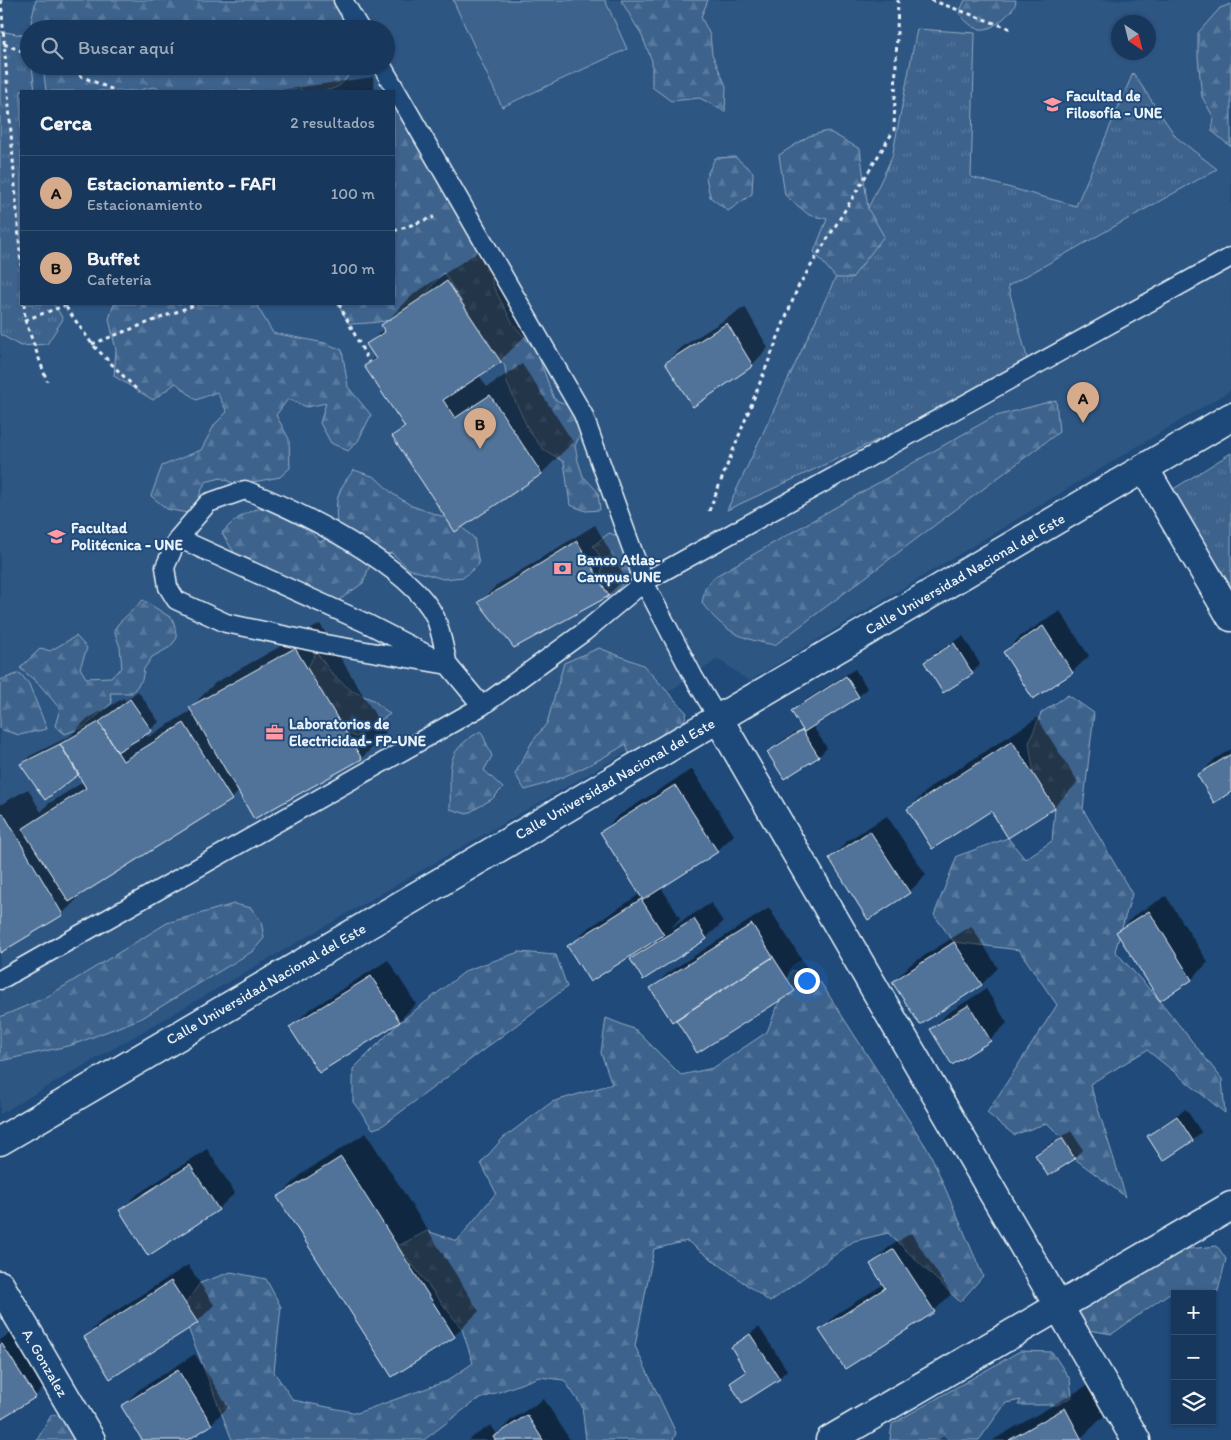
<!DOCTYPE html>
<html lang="es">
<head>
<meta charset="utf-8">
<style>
  :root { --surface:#17385c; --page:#244365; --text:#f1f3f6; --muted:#9eacbb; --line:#365272; --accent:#d6ab8b }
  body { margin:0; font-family:Itim,sans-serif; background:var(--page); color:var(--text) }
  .controls { position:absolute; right:15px; bottom:15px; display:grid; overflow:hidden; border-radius:0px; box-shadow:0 1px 4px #0004 }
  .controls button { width:45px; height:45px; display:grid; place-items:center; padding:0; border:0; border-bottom:1px solid var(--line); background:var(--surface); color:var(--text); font:25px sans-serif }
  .compass { position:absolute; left:1111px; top:15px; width:45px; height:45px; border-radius:50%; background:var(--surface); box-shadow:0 1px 4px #0004; rotate:145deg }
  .you { position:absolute; left:806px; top:980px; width:18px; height:18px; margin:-12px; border:4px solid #fff; border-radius:50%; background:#1a73e8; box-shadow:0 0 0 8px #1a73e833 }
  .badge { display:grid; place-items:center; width:32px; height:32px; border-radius:50%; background:var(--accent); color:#111; font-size:16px; font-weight:700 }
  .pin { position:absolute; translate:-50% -41px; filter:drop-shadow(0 1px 2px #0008) }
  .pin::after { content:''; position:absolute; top:26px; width:18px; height:15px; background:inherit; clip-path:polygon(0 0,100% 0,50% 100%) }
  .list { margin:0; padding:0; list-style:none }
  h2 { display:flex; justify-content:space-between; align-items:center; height:65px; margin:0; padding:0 20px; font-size:21px }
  h2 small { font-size:16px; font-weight:400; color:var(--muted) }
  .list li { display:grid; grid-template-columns:32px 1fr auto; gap:15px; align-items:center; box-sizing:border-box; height:75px; padding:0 20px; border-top:1px solid var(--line) }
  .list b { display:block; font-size:19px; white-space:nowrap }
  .list p { margin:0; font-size:16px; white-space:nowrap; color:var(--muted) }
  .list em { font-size:16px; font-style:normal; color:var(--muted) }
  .icon { flex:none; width:28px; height:28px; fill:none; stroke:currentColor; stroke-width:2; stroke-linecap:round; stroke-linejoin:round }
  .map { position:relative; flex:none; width:1231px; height:1440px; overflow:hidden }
  .search { position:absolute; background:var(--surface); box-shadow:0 1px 4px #0004; left:20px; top:20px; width:375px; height:55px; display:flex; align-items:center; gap:12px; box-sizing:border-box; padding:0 18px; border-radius:28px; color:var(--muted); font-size:19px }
  .panel { position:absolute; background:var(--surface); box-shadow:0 1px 4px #0004; left:20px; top:90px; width:375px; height:215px; border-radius:0px }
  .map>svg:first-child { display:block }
</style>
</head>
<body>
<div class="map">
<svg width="1231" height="1440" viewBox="0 0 1231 1440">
  <defs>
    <pattern id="grass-tufts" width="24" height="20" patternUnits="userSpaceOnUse" patternTransform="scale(1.25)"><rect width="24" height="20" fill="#3c628c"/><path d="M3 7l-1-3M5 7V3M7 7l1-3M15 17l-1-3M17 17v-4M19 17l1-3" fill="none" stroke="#58799d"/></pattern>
    <pattern id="forest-firs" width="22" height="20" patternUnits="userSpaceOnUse" patternTransform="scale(1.25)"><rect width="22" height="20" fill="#3c628c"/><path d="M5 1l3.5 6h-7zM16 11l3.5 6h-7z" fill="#58799d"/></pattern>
  </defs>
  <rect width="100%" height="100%" fill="#1f4a7a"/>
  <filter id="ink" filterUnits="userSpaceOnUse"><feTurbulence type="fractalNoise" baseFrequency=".02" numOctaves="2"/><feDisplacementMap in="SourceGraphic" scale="10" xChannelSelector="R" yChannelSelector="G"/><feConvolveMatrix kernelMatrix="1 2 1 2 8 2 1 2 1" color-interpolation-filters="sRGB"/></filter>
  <g filter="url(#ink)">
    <path fill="#2e5683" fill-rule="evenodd" d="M0,0H1231V390L749,681L718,659L668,692V728L0,1114ZM1118,22H1148V52H1118ZM29,29H386V66H29ZM21,91H394V304H21Z"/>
    <path fill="url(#grass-tufts)" stroke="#92aac2" d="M917,29L975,33L971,177L1076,206L1133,73L1176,137L1217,169L1008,286L1030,369L727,510L892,157Z
      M0,31L27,36L29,66H32L35,91H21V304H54L63,319L47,344L20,346L0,334Z
      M1231,453V609L1162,496Z"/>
    <path fill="url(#forest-firs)" stroke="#92aac2" d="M36,0H349L353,29H35L31,22Z
      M621,0H708L701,17L710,35L712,54L726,86L725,112L700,98L671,101L652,87V61L642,36Z
      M965,0H1016C1015,9 1010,12 1004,18C985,35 974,32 959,13Z
      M1231,4V147L1212,131L1214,118L1202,97L1198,57V33L1220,8Z
      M43,66H352C343,93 327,91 302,91L301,89L285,91H164L154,87L136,91H46Z
      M394,103L486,256L493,286L513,324L537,352L554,399L565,404L578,418L582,430L575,446L578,461L583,476L598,492L600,510L586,511L570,505L564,462L543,449L529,431L507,383L505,366L496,356L444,273C433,282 426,295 416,306C400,323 370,323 349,324L338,304H394Z
      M828,131L860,149L868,209L884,236L852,278H836L814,252L827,219L809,215L785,195L779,155L809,136Z
      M735,157L753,172L752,194L728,211L710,197L706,177L715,158Z
      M114,304H260L257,306L273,333L325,343L342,350L348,387L371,415L358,441L348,451L331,443L320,423L326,403L307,407L288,399L276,415L289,439L290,468L280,477L237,485L221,478L205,482L192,514L167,509L151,496L162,466L201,450L215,424L227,412L217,392L196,400L176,383L153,400L114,376L116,350L109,319Z
      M1056,400L1059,432L775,645C741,639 724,632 702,603L705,589L714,577L993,417Z
      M354,470L375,477L393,494L412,506L455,521L474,538L479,564L464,577L443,579L409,569L392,553L373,557L363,583L328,608L278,583L260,587L250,578L222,533C239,513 267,498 291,515C302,522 311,533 320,542L338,533C335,503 334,494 354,470Z
      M609,533L618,536L630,573L610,601L597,590C602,572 606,562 593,546Z
      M143,600L173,619L177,638L170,647L152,657L144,669L142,680L132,693H110L112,703L84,727L65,734L55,726L60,709L40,685L20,668L41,648L50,651L76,636L87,648L80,668L86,678L111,677L122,668L120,647L114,630L118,624Z
      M599,648L643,665L687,713L682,727L631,760L626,744C594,764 561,780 525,790L515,774L532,742L547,723L564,663Z
      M316,652L333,675L352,691L373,700L390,714L356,737L336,727L304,675Z
      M20,673L29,684L47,729L19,735L0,729V680Z
      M1068,695L1094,713L1083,809L1132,894L1115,951L1160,1001L1222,1079L1225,1113L1147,1050L1090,1084L1126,1197L1075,1159L1062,1138L1047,1123L1014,1135L987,1113L1057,1005L1019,950L954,942L934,915L957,856L1008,838L1025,859L1052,841L1055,808L1034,775L1029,743L1041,713Z
      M481,731L492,756L484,770L503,788L492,799L467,814L450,809C452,769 441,753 481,731Z
      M234,904L251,908L261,921L264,938L253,951L142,1018L72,1045L0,1061V1017L45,998L167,923Z
      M519,952L556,955L567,987L382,1126L373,1129L353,1102V1069L400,1022L467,970Z
      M792,970L821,983L930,1153L983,1276L960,1302L888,1233L854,1241L770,1302L687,1241L654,1249L635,1346L676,1433L673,1440H586L582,1406L564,1380L539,1377L475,1401L424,1440H232L181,1310L200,1283L231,1272L266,1279L281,1307L274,1372L293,1400L357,1413L447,1381L473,1363L462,1329L398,1246L427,1231L457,1241L496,1193L481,1163L503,1138L552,1102L612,1084L601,1053L606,1018L636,1030L681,1075L713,1068L767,1032Z
      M1217,1246L1226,1259L1218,1291L1168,1294L1112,1334L1082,1329L1073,1315L1169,1251Z
      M1020,1351L1052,1352L1070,1379L1072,1397L1057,1405H1018L1021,1400L1006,1403L979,1440H890L892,1424Z
      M52,1414L83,1422L91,1440H37Z"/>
    <path fill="#3c628c" stroke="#92aac2" d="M453,0H605L627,49L502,107Z"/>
    <path fill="#0007" d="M373,77L375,91H274Z
      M479,251L531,330L500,361L479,375L487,387L522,364L573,442L542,473L456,530L393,436L405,425L366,366L375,356L367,345L384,328L383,325L414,294Z
      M745,307L768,348L752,365L666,363L683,346Z
      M595,525L625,578L608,595L480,602L497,585Z
      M1060,611L1089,656L1072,672L1004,652L1021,636Z
      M320,624L386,733L362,758L254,818L239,791L231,799L87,889L62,914L0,951V805L28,789L41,812L48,804L83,782L78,773L21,764L30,756L70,736L86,720L124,698L125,701L138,691L159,722L146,734L148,737L192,710L190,708L215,683Z
      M963,636L980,664L972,673L944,691L925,662L934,654Z
      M855,669L867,688L859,696L812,725L827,748L819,756L784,778L769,753L777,744L803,728L793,711L801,703Z
      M1037,718L1078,782L1054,807L908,809L933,785Z
      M1231,749V791L1198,776L1215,759Z
      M692,769L734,835L717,851L661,887L680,918L671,928L711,903L723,922L706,938L632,959L641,948L569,947L586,930L640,894L601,833L618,816Z
      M887,816L926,875L909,892L831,858L847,841Z
      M1166,896L1208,962L1192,979L1161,999L1118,932L1135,915Z
      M769,908L811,974L794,990L698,1052L676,1018L652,989L669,972Z
      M971,926L998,968L982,984L893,982L910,965Z
      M388,960L416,1004L399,1021L319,1071L291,1027L308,1011Z
      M986,989L1007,1023L990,1040L953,1063L931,1030L948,1013Z
      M1186,1109L1201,1132L1193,1140L1164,1159L1149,1136L1157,1128Z
      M1071,1131L1083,1150L1074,1158L1049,1174L1037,1155L1045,1147Z
      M366,1133L479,1311L454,1336L279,1197L303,1173Z
      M207,1149L235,1193L218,1209L121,1210L138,1194Z
      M911,1233L951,1294L934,1311L821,1330L838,1313L884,1284L871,1265L888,1248Z
      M188,1265L214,1305L197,1322L111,1377L85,1337L102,1320Z
      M759,1327L787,1370L779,1378L731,1383L746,1370L732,1348Z
      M19,1328L52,1379L35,1396L0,1417V1340Z
      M195,1354L228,1407L211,1424L186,1440H144L122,1406L139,1390Z
      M1090,1384L1106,1414L1079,1440H993Z
      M544,1399L570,1440H468L491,1425L497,1434L511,1420Z
      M944,1436L947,1440H938Z"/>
    <path fill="#517399" stroke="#e8f1f8" d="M447,281L501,362L443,400L455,418L490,395L542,474L455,532L392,436L405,427L364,366L376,359L366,344L385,332L381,325Z
      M727,323L753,366L693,407L665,363Z
      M577,541L609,596L514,648L478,602Z
      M1043,626L1073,673L1033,699L1003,652Z
      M954,643L973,674L943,693L924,662Z
      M295,648L362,759L254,819L189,707Z
      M846,676L859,697L804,732L791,711Z
      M130,699L152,731L117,752L99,722Z
      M99,722L123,761L184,723L232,800L69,902L22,829L86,788L60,744Z
      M802,730L819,757L784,779L767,752Z
      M1012,741L1055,808L1008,838L991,811L932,849L907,809Z
      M60,744L79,774L45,800L20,764Z
      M1231,754V792L1214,803L1197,775Z
      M675,785L718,852L643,900L600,832Z
      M3,813L63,915L0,953V814Z
      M870,831L910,893L868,920L829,858Z
      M641,899L664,935L590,982L567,946Z
      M1149,911L1192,980L1160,1001L1116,932Z
      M694,919L707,939L643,980L630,959Z
      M752,924L773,957L672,1022L650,988Z
      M954,942L982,985L920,1025L892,982Z
      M773,957L795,991L697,1053L676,1020Z
      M371,976L400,1022L319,1073L289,1027Z
      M969,1005L991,1041L952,1065L930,1029Z
      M1177,1116L1193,1141L1163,1161L1147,1136Z
      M1062,1138L1075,1159L1048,1176L1035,1155Z
      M341,1157L455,1337L392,1377L277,1197Z
      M190,1165L219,1210L148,1256L119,1210Z
      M894,1249L935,1312L845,1369L819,1330L885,1288L870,1264Z
      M171,1281L198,1323L110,1379L84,1337Z
      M750,1334L780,1379L742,1403L730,1383L746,1372L731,1347Z
      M2,1344L36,1397L0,1419V1345Z
      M178,1370L212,1425L188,1440H142L121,1406Z
      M1065,1408L1082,1440H1009Z
      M527,1415L543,1440H495L493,1437Z"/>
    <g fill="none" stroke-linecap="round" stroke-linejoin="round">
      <defs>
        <path id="lane" d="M343,0L360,29
          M245,490C296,509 411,566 435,617C441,631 444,649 448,665L325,644L226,623L176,600L168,587L165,567L178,538L208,503Z
          M178,538L368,624L448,665L482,706
          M718,718L693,676L644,582L1231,257
          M0,980L482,706L584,632L644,582L583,414L382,66"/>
        <path id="street" d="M1144,468L1231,617
          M718,718L1136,1440
          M0,1285L91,1440
          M830,1440L1231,1206"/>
        <path id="secondary" d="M0,1141L1231,417"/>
      </defs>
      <use href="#lane" stroke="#e8f1f8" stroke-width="21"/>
      <use href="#street" stroke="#e8f1f8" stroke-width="31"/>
      <use href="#secondary" stroke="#e8f1f8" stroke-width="31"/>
      <path stroke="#e8f1f8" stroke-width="3" stroke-dasharray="4 4" stroke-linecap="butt" d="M1,0L21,266
        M931,0L1011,29
        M4,44L29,54
        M57,66L116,91
        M394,231L434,217
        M24,304L25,320L47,381
        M339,304L369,362
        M66,307L92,344L139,392
        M25,320L69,304
        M92,344L197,304
        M709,511L798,287L894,130L898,0"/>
      <use href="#lane" stroke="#1f4a7a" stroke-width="18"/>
      <use href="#street" stroke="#1f4a7a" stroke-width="28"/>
      <use href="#secondary" stroke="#1f4a7a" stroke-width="28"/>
    </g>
  </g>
  <defs>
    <symbol id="university-bare" viewBox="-9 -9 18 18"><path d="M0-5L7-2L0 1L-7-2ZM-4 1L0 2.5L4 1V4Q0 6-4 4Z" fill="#ff9aa2" stroke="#1f4a7a" stroke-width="2.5" paint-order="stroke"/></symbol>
    <symbol id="bank-bare" viewBox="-9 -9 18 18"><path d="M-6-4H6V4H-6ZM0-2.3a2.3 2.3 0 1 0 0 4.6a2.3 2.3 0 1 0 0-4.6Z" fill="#ff9aa2" stroke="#1f4a7a" stroke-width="2.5" paint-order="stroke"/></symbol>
    <symbol id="office-bare" viewBox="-9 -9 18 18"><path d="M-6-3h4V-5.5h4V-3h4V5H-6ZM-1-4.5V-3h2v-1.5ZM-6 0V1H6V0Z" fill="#ff9aa2" stroke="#1f4a7a" stroke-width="2.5" paint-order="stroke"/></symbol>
  </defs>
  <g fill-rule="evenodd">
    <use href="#university-bare" x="1040" y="92" width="25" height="25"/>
    <use href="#university-bare" x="44" y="524" width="25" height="25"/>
    <use href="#bank-bare" x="550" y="556" width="25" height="25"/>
    <use href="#office-bare" x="262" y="720" width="25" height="25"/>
  </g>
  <g text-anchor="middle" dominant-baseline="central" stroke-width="4" stroke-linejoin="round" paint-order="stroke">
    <g font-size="15" font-weight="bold" fill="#e8f1f8" stroke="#1f4a7a" text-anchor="start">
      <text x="1066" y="96">Facultad de<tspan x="1066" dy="17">Filosofía - UNE</tspan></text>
      <text x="71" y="528">Facultad<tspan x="71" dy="17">Politécnica - UNE</tspan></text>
      <text x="577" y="560">Banco Atlas-<tspan x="577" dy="17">Campus UNE</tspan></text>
      <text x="289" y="724">Laboratorios de<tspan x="289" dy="17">Electricidad- FP-UNE</tspan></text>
    </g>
    <g font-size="15" fill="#e8f1f8" stroke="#1f4a7a">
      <text transform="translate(965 574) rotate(-30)">Calle Universidad Nacional del Este</text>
      <text transform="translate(615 779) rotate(-30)">Calle Universidad Nacional del Este</text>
      <text transform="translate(266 984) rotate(-30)">Calle Universidad Nacional del Este</text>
      <text transform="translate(45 1363) rotate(60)">A. Gonzalez</text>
    </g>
  </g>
</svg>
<div class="controls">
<button>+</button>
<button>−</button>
<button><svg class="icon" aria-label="layers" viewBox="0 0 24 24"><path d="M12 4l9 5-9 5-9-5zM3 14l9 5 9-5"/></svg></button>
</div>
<svg class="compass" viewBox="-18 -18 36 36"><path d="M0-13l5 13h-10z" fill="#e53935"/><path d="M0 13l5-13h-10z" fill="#9eacbb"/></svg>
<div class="you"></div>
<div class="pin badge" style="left:1083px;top:423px">A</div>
<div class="pin badge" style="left:480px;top:449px">B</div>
<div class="search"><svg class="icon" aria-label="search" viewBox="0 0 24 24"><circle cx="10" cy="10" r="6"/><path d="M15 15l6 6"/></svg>Buscar aquí</div>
<section class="panel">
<h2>Cerca<small>2 resultados</small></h2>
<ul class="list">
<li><span class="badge">A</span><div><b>Estacionamiento - FAFI</b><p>Estacionamiento</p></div><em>100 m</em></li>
<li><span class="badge">B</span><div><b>Buffet</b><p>Cafetería</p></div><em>100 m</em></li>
</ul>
</section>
</div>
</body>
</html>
